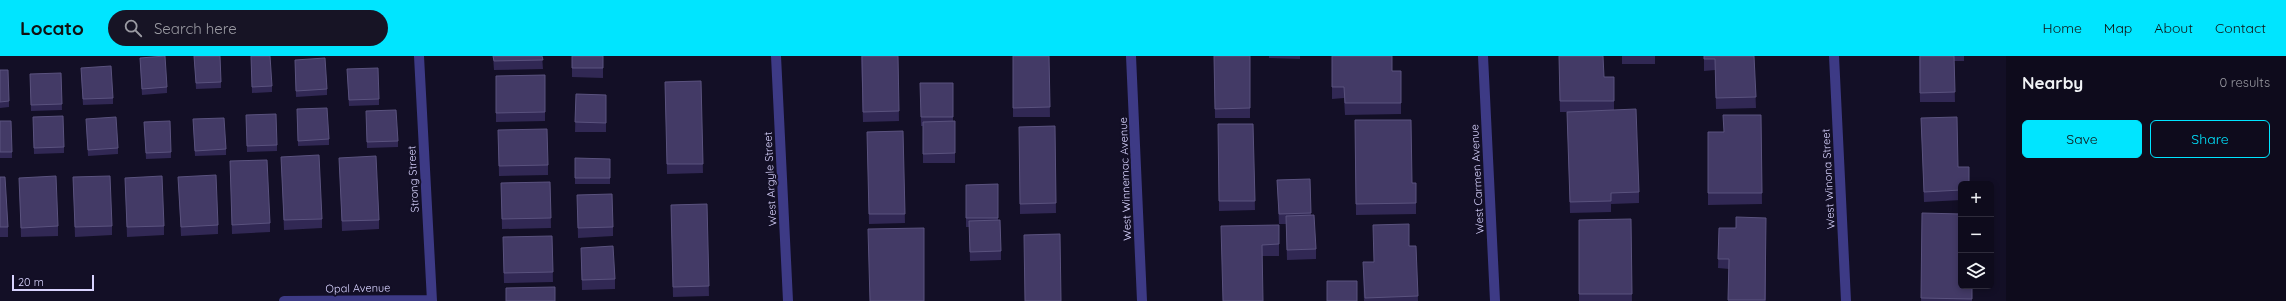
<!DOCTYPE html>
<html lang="en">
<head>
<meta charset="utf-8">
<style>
  :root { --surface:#0e0b1c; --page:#171425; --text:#f1f3f6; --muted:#9b9ba3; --line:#2e2b3b; --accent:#00e5ff }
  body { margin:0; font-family:Quicksand,sans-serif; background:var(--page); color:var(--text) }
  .controls { position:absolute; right:12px; bottom:12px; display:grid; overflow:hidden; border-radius:6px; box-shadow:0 2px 6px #0003 }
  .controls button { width:36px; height:36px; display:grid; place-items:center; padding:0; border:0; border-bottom:1px solid var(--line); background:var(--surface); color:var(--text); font:20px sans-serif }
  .scale { position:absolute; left:12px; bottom:10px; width:82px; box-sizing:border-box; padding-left:4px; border:2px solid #d9d4ff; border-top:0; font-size:11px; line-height:14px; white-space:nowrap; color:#d9d4ff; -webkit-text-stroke:3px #130f26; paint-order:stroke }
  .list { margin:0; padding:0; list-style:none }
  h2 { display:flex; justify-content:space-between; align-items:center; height:52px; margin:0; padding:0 16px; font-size:17px }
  h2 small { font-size:13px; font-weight:400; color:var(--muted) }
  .actions { display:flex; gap:8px; padding:12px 16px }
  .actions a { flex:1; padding:9px 0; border:1px solid var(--accent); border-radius:6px; text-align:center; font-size:14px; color:var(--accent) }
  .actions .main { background:var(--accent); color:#111 }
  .icon { flex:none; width:22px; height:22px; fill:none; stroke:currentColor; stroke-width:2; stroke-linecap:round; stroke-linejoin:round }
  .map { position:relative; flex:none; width:2006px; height:245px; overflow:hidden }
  header { display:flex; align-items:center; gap:24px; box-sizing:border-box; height:56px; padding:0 20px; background:var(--accent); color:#111 }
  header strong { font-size:19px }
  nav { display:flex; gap:22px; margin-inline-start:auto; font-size:14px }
  .search { width:280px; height:36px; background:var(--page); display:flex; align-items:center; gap:10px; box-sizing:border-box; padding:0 14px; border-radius:22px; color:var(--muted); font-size:15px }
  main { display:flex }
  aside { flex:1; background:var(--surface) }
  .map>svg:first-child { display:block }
</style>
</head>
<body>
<header>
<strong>Locato</strong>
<div class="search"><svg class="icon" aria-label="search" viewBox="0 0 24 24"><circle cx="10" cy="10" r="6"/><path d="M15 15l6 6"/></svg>Search here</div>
<nav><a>Home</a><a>Map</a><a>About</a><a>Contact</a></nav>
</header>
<main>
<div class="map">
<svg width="2006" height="245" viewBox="0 0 2006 245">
  <rect width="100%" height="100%" fill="#130f26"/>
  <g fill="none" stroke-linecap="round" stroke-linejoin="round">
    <path stroke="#3d3a85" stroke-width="10" d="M419,0L432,245
      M776,0L788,245
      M1131,0L1142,245
      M1483,0L1495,245
      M1834,0L1846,245
      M284,245L432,244"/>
  </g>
  <path fill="#312854" d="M194,0L221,26V32L196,33Z
    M251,0L272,30V36L252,37Z
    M493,0H542L543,13L494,14Z
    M572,0H603V22L572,21Z
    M861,0H898L899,65L863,66Z
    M1013,0H1049L1050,61H1013Z
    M1214,0H1250V62H1215Z
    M1269,0H1300V3L1269,2Z
    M1332,0L1392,15H1401V58L1345,59L1344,42L1332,43Z
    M1559,0L1604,21H1614V54L1639,136V147L1611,148V156L1570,157L1567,56H1560Z
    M1622,0H1655V8H1622Z
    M1704,0H1754L1756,52L1716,53L1715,14L1704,15Z
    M1919,0H1964V5H1954L1955,46H1920Z
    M140,8L167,31V37L142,39Z
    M295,9L327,33V39L296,41Z
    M0,14L9,45V51L0,52Z
    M61,17L62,54L31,55L30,24Z
    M81,18L113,42V48L83,49Z
    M347,19L379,43V49L349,50Z
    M545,19V65L496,66V20Z
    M701,25L703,117L667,118L665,26Z
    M920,27H953V65H955V107H923V70H921Z
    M576,38L606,39V76H575Z
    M246,59L277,89V95L247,96Z
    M297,59L329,83V89L298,90Z
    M1761,59L1762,148L1708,149V76H1723Z
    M366,61L398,85V91L367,92Z
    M1921,62L1958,111L1961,128V144L1924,146Z
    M1355,64L1412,127H1416V158L1356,159Z
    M0,65L12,96V102H0Z
    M144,66L171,96V102L146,103Z
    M33,67L64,91V97L34,98Z
    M1218,68H1253L1255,154L1219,155Z
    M86,69L118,92V98L88,100Z
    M193,69L226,93V99L195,100Z
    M1055,70L1056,157L1020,158L1019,71Z
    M498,74L548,109V119L499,120Z
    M903,75L905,167L869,168L867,76Z
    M281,101L322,163V172L284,174Z
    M339,102L379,164V173L342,175Z
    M575,102L610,103V128H575Z
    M230,105L270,167V176L232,178Z
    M0,121L8,171V181H0Z
    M73,121L112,170V179L75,181Z
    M178,121L218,169V178L181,180Z
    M19,122L58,170V180L21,181Z
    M125,122L164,170V179L127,181Z
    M1310,123L1311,159L1316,193V203L1287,204L1286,168H1279L1277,124Z
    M550,126L551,172L502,173L501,127Z
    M998,128V164L1001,195V204L970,205L969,171H966V129Z
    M577,139L613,171V180L578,182Z
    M707,148L709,240L673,241L671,149Z
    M1922,157L1972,230V245H1921Z
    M1766,162V245H1728L1729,213L1718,212L1719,172H1736Z
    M1631,163L1632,245H1579V164Z
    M1279,169V200H1262L1221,170Z
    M552,180L553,226L504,227L503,190Z
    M1409,190H1416L1418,245H1364L1363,215L1374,206Z
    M581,192L615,223V233L582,234Z"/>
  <path fill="#433a66" stroke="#5a527e" d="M165,0L167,31L142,33L140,2Z
    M194,0H220L221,26L196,27Z
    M251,0H270L272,30L252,31Z
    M493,0H542L543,4L494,5Z
    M572,0H603V12H572Z
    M862,0H898L899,55L863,56Z
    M1013,0H1049L1050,51L1013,52Z
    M1214,0H1250V52L1215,53Z
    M1332,0H1392V15H1401V47H1345L1344,31H1332Z
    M1559,0H1603L1604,21H1614V45H1560Z
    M1704,0H1754L1756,41L1716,42L1715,3H1704Z
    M1920,0H1954L1955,36L1920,37Z
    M325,2L327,33L296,35L295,4Z
    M111,10L113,42L83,43L81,12Z
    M378,12L379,43L349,44L347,13Z
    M0,14H8L9,45L0,46Z
    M61,17L62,48L31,49L30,18Z
    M545,19V56L496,57V20Z
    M701,25L703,108H667L665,26Z
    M920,27H953V61H921Z
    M576,38L606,39V67L575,66Z
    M327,52L329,83L298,85L297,53Z
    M1636,53L1639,136L1611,137V145L1570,146L1567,56Z
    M396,54L398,85L367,86L366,55Z
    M276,58L277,89L247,90L246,59Z
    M1723,59H1761L1762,137H1708V76H1724Z
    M63,60L64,91L34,92L33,61Z
    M116,61L118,92L88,94L86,63Z
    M1957,61L1958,111H1969V128H1961V134L1924,136L1921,62Z
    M224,62L226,93L195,95L193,63Z
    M1355,64H1411L1412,127H1416V147L1356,148Z
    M0,65H11L12,96H0Z
    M170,65L171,96L146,97L144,66Z
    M955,65V97L923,98V66Z
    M1218,68H1253L1255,145H1219Z
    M1055,70L1056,147L1020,148L1019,71Z
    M547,73L548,109L499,110L498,74Z
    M903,75L905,158H869L867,76Z
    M319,99L322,163L284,164L281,101Z
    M376,100L379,164L342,165L339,102Z
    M575,102L610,103V122H575Z
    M267,104L270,167L232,169L230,105Z
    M216,119L218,169L181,171L178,121Z
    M56,120L58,170L21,172L19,122Z
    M110,120L112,170L75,171L73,121Z
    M162,120L164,170L127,171L125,122Z
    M0,121H5L8,171H0Z
    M1310,123L1311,157L1279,158L1277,124Z
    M550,126L551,162L502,163L501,127Z
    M998,128V162H966V129Z
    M612,138L613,171L578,172L577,139Z
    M707,148L709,230L673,231L671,149Z
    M1922,157L1961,158V230H1972V243L1921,242Z
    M1314,159L1316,193L1287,194L1286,160Z
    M1736,161L1766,162L1765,244H1728L1729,203H1718L1719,172H1736Z
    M1631,163L1632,238H1579V164Z
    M1000,164L1001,195L970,196L969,165Z
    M1409,168V190H1416L1418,240L1365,242L1363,206H1374L1373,169Z
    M1279,169V188L1262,189L1263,245H1223L1221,170Z
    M924,172V245H870L868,173Z
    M1060,178L1061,245H1025L1024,179Z
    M552,180L553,216L504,217L503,181Z
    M613,190L615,223L582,224L581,192Z
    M1327,225H1357V245H1327Z
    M555,231V245H506V232Z"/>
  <g text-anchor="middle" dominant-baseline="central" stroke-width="4" stroke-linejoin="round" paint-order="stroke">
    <g font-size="11" fill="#d9d4ff" stroke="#130f26">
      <text transform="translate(413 123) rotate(-93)">Strong Street</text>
      <text transform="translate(770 123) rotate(-93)">West Argyle Street</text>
      <text transform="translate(1125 123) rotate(-92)">West Winnemac Avenue</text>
      <text transform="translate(1477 123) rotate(-93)">West Carmen Avenue</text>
      <text transform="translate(1828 123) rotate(-93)">West Winona Street</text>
      <text transform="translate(358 232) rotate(-1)">Opal Avenue</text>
    </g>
  </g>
</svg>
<div class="controls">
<button>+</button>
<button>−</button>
<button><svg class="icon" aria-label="layers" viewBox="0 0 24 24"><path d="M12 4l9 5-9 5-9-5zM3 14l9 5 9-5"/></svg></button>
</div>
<div class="scale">20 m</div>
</div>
<aside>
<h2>Nearby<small>0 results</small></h2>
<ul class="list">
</ul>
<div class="actions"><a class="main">Save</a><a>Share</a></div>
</aside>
</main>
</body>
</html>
